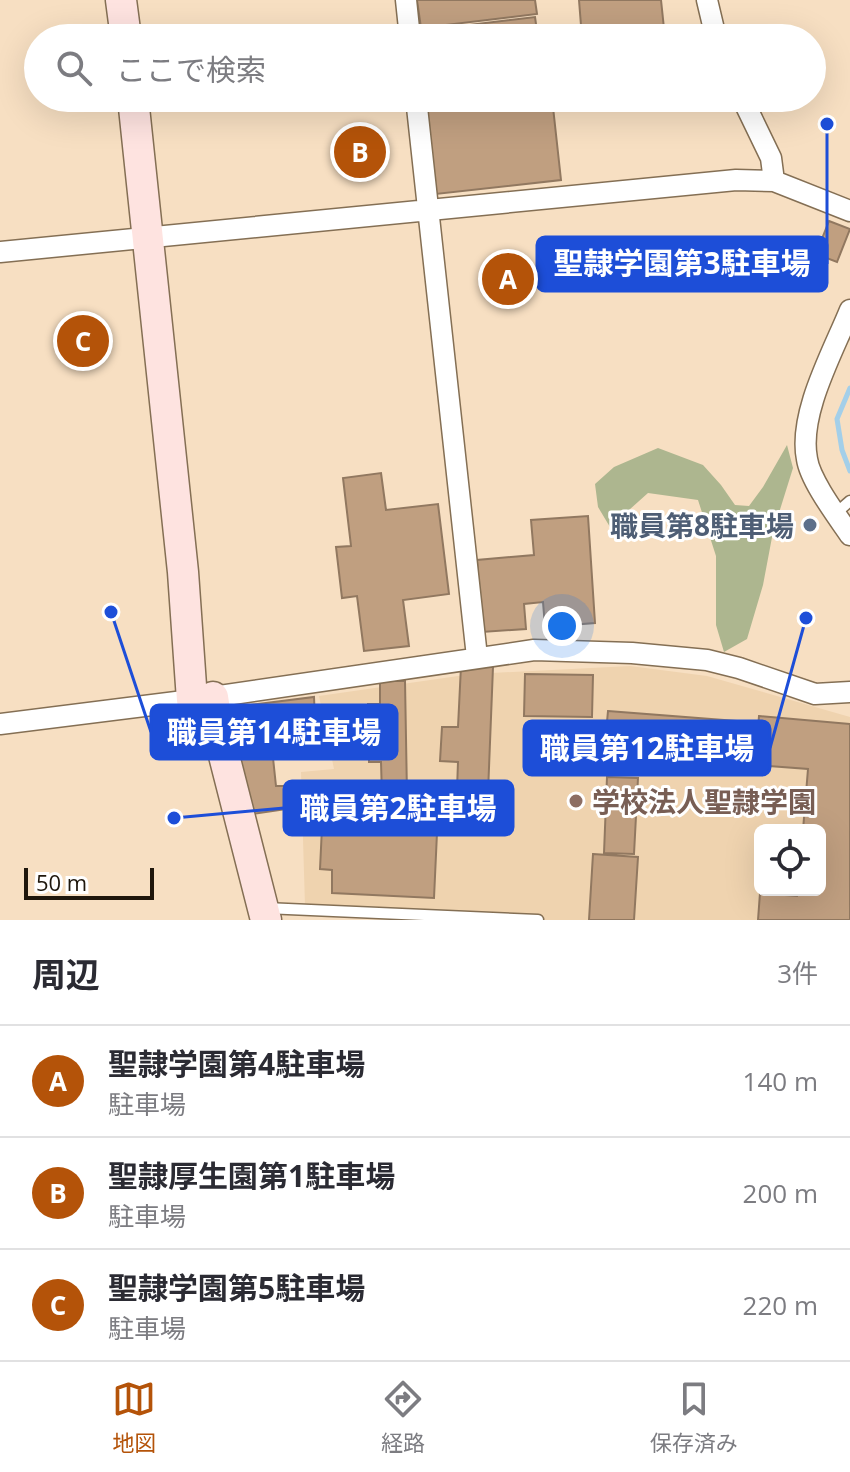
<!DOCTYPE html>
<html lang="ja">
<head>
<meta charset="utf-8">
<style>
  :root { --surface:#fff; --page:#f7f7f7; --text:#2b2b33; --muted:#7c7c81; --line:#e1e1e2; --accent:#b45309 }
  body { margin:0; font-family:"Open Sans","Noto Sans JP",sans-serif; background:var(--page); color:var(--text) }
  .controls { position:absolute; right:24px; bottom:24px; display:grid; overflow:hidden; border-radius:12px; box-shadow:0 8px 32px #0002 }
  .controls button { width:72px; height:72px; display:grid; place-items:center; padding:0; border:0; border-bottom:2px solid var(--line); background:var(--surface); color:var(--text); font:40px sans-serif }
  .scale { position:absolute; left:24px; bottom:20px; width:130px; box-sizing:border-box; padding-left:8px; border:4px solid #1f170c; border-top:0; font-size:22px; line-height:28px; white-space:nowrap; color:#1f170c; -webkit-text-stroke:6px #fff; paint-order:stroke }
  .you { position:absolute; left:562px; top:626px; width:28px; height:28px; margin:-20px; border:6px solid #fff; border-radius:50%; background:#1a73e8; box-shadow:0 0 0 12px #1a73e833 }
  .badge { display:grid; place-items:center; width:52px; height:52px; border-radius:50%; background:var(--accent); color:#fff; font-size:26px; font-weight:700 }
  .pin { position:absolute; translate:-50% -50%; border:4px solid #fff; box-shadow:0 2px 8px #0006 }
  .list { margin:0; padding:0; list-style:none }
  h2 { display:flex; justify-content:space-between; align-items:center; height:104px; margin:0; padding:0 32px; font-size:34px }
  h2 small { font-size:26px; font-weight:400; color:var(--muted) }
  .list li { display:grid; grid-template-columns:52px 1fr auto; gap:24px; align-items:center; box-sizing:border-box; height:112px; padding:0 32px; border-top:2px solid var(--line) }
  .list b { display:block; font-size:30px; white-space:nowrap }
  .list p { margin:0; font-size:26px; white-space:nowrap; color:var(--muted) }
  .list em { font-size:26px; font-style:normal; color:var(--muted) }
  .icon { flex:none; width:44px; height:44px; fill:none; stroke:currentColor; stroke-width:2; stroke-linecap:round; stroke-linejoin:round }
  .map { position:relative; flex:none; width:850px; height:920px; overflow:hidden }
  .search { position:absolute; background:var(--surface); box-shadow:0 8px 32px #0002; left:24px; right:24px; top:24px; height:88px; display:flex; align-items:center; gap:20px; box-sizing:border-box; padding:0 28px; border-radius:44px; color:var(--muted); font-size:30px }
  .sheet { height:440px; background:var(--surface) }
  nav { display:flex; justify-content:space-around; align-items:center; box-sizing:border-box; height:112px; border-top:2px solid var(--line); background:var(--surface); font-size:22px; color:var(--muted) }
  nav a { display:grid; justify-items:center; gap:4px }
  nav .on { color:var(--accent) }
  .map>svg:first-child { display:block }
</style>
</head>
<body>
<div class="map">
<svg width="850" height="920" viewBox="0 0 850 920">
  <rect width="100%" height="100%" fill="#f7dfc2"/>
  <path fill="#efd3af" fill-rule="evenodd" d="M630,666L707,676L850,717V920H527L305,906L301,772L334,769L319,696L472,674ZM760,830H820V890H760Z"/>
  <path fill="#adb68f" d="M787,445L793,468L773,532L763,585L747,639L724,652L716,625V556L698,500L648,493L610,527L598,507L595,484L614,467L658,448L703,465L721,485L735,505L749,506L763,487Z"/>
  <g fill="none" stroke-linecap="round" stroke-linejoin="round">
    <path stroke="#a3cfe9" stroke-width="5" d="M850,388L837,419L842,450L850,471"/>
  </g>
  <path fill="#c09f80" stroke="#917860" stroke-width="2" d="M417,0H535L537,14L421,28Z
    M579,0H661L665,38H582Z
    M535,17L538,38H420L419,31Z
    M425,98H552L561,180L436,194Z
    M829,221L850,229L837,262L816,254Z
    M381,473L386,510L438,504L449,594L403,600L409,646L364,651L357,596L342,598L336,547L351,546L343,478Z
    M588,516L595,623L545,627L543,602L524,604L526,629L482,632L477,560L534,555L531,520Z
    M461,666L493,667L487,818L456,817L458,762L440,761L442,727H458Z
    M525,674L593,675L592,717L524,716Z
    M380,681H405L407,795L382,796L381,762H369L368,704H380Z
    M314,697L316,744L290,746L273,758L276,786H285L287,809L252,814L239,758L234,707Z
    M608,711L736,721L731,775L603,765Z
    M759,716L850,724V920H758L760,893L797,896L798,890H820V830H803L808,769L755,765Z
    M607,777L638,778L634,854L604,853Z
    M323,806L438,811L434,898L332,893V870L320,869Z
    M593,854L638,857L634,920H589Z"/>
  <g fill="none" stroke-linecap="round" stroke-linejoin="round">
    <defs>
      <path id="lane" d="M835,514L850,501
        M265,908L538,920"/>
      <path id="street" d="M406,0L410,38
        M707,0L716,38
        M416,98L477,657
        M742,98L771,158L774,181
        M0,252L736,180L774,181L850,211
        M850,310C833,352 798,414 807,459C810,480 837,516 850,535
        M0,724L192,700L534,650L632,653L707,660L739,668L815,694L850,692"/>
      <path id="secondary" d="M121,0L126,38
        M133,98L183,572L192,700
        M213,697L219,736L266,920"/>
    </defs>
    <use href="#lane" stroke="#846f54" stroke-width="13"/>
    <use href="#street" stroke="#846f54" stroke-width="23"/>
    <use href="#secondary" stroke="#846f54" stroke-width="33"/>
    <use href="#lane" stroke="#fff" stroke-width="10"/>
    <use href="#street" stroke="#fff" stroke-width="20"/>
    <use href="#secondary" stroke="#fee3e0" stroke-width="30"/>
  </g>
  <circle fill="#5c6f8a" stroke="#fff" stroke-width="3" cx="810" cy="525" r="8"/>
  <circle fill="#8d6e63" stroke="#fff" stroke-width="3" cx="576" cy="801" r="8"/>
  <g text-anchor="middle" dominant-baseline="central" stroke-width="6" stroke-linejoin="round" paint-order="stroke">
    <g font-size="28" font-weight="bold" fill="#4e5e75" stroke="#fff" text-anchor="end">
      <text x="794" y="525">職員第8駐車場</text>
    </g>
    <g font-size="28" font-weight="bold" fill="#785e54" stroke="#fff" text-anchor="start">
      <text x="592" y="801">学校法人聖隷学園</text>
    </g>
  </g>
  <path fill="none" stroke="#1d4ed8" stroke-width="3" d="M827 124L827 264M111 612L151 732M806 618L770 748M174 818L284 808"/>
  <g fill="#1d4ed8" stroke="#fff" stroke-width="3">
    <circle cx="827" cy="124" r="8"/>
    <circle cx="111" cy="612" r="8"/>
    <circle cx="806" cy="618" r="8"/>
    <circle cx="174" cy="818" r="8"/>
  </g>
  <g fill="#1d4ed8" stroke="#1d4ed8" stroke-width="3">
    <rect x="537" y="237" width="290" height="54" rx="8"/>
    <rect x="151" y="705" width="246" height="54" rx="8"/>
    <rect x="524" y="721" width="246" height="54" rx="8"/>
    <rect x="284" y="781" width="229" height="54" rx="8"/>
  </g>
  <g font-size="30" text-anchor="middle" font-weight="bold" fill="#fff">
    <text x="682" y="274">聖隷学園第3駐車場</text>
    <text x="274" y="743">職員第14駐車場</text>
    <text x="647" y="759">職員第12駐車場</text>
    <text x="398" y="819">職員第2駐車場</text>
  </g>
</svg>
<div class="controls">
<button><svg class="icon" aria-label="locate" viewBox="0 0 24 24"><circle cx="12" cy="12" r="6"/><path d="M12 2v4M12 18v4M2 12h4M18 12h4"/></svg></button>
</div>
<div class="scale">50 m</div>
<div class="you"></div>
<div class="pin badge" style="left:508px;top:279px">A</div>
<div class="pin badge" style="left:360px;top:152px">B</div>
<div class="pin badge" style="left:83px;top:341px">C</div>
<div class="search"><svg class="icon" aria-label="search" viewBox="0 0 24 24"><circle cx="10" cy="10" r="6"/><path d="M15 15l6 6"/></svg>ここで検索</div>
</div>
<section class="sheet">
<h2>周辺<small>3件</small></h2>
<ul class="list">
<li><span class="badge">A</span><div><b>聖隷学園第4駐車場</b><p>駐車場</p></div><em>140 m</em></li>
<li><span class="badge">B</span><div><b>聖隷厚生園第1駐車場</b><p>駐車場</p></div><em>200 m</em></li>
<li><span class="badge">C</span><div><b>聖隷学園第5駐車場</b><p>駐車場</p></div><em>220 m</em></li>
</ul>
</section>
<nav>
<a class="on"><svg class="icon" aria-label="map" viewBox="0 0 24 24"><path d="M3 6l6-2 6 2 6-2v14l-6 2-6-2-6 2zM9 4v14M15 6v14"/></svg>地図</a>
<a><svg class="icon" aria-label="directions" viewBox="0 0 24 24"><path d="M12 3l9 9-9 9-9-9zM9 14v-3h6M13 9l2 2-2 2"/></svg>経路</a>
<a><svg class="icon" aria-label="saved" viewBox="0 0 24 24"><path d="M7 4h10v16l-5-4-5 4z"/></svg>保存済み</a>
</nav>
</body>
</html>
